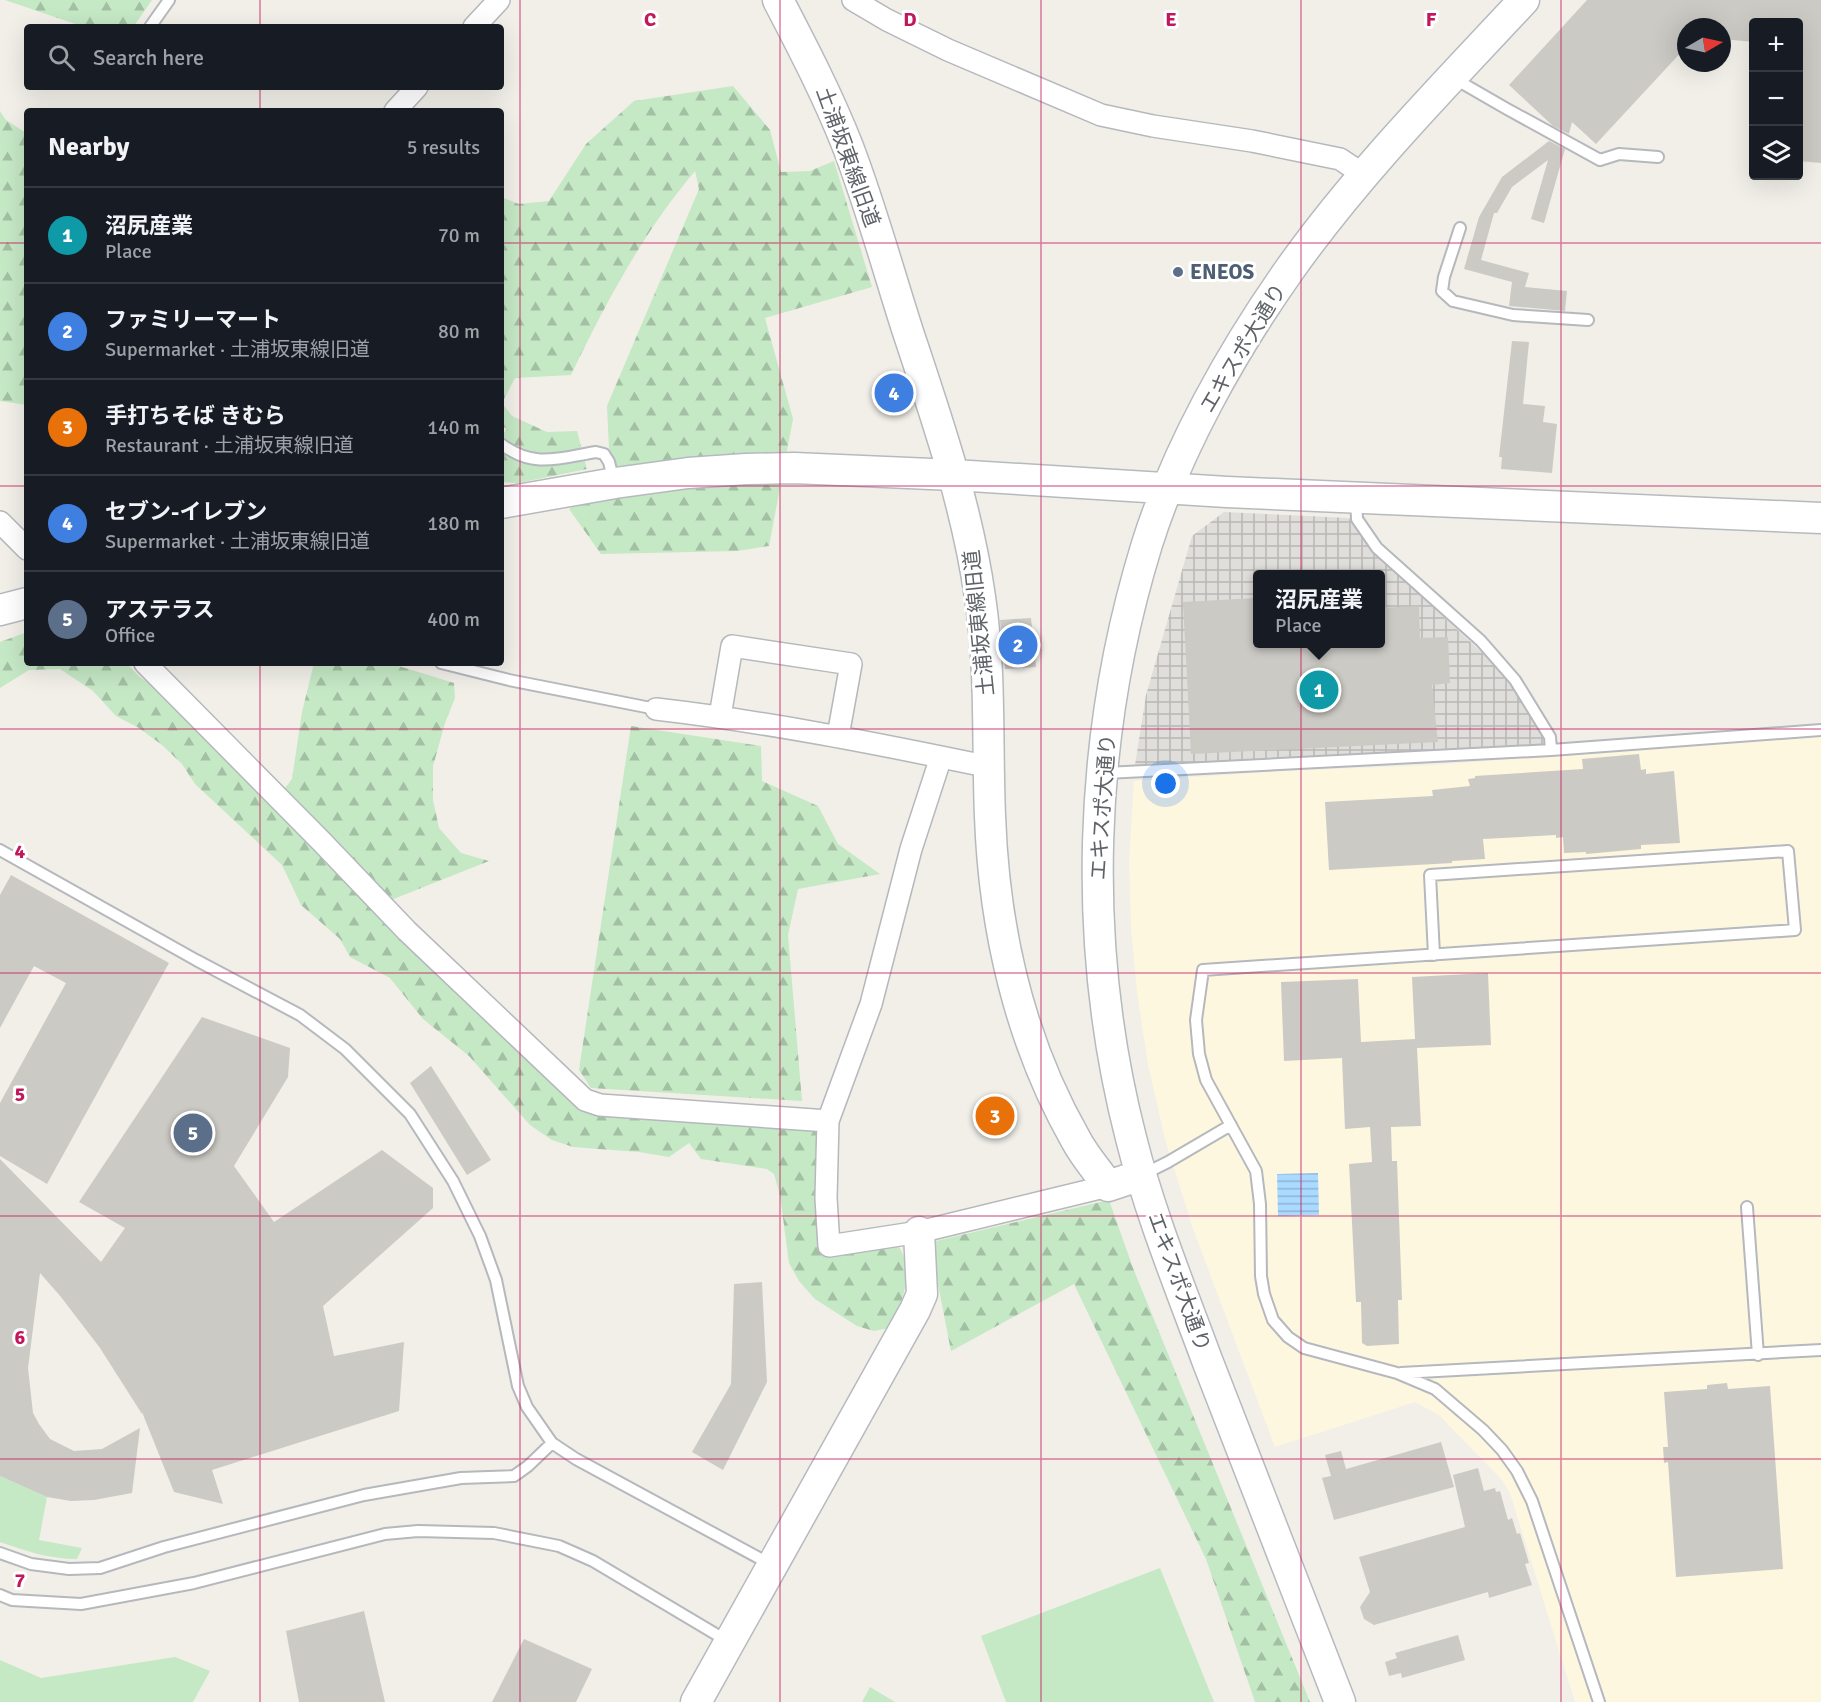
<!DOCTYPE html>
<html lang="en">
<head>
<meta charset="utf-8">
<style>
  :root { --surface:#171b24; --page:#20242c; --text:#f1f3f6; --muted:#9ea1a6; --line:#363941; --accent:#0f766e }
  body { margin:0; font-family:Signika,"Noto Sans JP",sans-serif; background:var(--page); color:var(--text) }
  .controls { position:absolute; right:18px; top:18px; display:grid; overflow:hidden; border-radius:6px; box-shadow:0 6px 24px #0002 }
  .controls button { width:54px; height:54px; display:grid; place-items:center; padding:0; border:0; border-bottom:2px solid var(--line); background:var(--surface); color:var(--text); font:30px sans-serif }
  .compass { position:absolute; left:1677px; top:18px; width:54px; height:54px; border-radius:50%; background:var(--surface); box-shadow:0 6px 24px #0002; rotate:81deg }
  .you { position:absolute; left:1166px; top:784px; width:21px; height:21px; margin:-15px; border:4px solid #fff; border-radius:50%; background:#1a73e8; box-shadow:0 0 0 9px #1a73e833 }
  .badge { display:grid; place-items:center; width:39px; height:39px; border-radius:50%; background:var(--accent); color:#fff; font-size:20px; font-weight:700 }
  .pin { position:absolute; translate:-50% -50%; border:3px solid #fff; box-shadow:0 2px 6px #0006 }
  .popup { position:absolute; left:1253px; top:570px; width:132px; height:78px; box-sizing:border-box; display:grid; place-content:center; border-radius:6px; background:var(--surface); filter:drop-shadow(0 2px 4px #0005); font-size:20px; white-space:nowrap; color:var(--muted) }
  .popup b { font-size:22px; color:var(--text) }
  .popup::after { content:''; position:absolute; left:50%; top:100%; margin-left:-12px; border:12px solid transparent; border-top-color:var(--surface) }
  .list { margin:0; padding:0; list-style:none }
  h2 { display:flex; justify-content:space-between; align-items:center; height:78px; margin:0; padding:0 24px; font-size:26px }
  h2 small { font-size:20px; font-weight:400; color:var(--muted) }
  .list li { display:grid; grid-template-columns:39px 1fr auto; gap:18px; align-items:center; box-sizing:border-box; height:96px; padding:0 24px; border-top:2px solid var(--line) }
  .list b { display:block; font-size:22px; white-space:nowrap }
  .list p { margin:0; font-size:20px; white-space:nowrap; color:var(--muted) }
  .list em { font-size:20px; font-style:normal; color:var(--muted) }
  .icon { flex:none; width:33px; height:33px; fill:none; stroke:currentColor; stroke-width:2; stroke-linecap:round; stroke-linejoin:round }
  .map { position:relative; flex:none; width:1821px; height:1702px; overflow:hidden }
  .search { position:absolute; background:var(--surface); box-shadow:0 6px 24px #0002; left:24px; top:24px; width:480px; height:66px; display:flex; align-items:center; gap:15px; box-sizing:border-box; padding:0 21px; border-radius:6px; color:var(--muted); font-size:22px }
  .panel { position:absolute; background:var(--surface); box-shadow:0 6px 24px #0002; left:24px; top:108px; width:480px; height:558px; border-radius:6px }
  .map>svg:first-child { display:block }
</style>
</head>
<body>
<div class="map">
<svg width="1821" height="1702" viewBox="0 0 1821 1702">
  <defs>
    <pattern id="industrial-grid" width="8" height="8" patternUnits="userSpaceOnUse" patternTransform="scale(1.5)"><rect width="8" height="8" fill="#e0deda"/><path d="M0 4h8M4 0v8" fill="none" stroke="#b9b8b5"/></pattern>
    <pattern id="forest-firs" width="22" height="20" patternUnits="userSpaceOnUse" patternTransform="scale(1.5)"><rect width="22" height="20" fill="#c5e8c5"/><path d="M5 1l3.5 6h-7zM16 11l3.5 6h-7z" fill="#a3c0a4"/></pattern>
    <pattern id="water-rules" width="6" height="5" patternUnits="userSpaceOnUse" patternTransform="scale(1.5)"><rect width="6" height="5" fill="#aadaff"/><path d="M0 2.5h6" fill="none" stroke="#8eb4d2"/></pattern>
  </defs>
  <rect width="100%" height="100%" fill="#f1efe8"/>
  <path fill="#fef7e0" d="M1821,736V1702H1575L1510,1493L1502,1480L1439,1415L1415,1402L1275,1447L1192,1226L1165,1139L1148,1064L1137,992L1131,927L1129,861L1134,781L1284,771L1434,765Z"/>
  <path fill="url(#industrial-grid)" fill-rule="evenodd" d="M1224,512L1349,518L1373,551L1510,679L1546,738L1542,746L1135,765L1146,695L1192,536ZM1258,574H1380V644H1258Z"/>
  <path fill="#c5e8c5" d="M0,1476L47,1497L39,1540L82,1548L77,1559C49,1559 26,1551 0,1542Z
    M1160,1568L1214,1702H1006L981,1636Z
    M175,1657L210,1671L193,1702H0V1660L41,1678Z
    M870,1687L895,1702H862Z"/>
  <path fill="url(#forest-firs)" d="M5,0H152L134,26L84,27Z
    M733,86L770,130L781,172L810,171L834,161L872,287L765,318L793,419L769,546L737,551L601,554L569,509L582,500L622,493L609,448L607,406L699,189L695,171C644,231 605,304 571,375L515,378L502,403L512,416L547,432L577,431L587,469L518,483L501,482V437L507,429L501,425V197L519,204L549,201L586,144L634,101Z
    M0,111L6,120L26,133L27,136V405L0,401Z
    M27,632V663H126L141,678L165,692L282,792L292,779L302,712L314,663H389L454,683L455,698L445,723L433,766V800L439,828L461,853L489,861L376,906L581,1104L815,1126L820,1132L824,1253L895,1242C917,1267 903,1302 889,1328L874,1331L857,1326L815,1299L799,1281L789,1263L780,1195L774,1174L767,1169L701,1159L689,1143L669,1157L639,1152L573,1147L552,1140L530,1125L469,1056L423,1019L390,978L350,957L340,939L301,905L282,865L195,784L182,764L162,745L139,728L116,716L93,691L60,669L29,670L0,688V642Z
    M631,726L761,746L762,781L818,806L838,844L880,874L798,889L788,935L802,1101L591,1088L579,1070Z
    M1109,1200L1133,1268L1310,1702H1255L1206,1559L1074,1284L951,1351L938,1284L932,1242Z"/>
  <path fill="url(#water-rules)" d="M1318,1173L1319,1215L1278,1216L1277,1174Z"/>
  <path fill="#cccac5" d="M1587,0H1821V163L1798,161V22H1754V42L1722,39V27H1686V47L1596,144L1572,122L1569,134L1553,126L1509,85Z
    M1549,141L1565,149L1544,223L1531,219L1548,160L1512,187L1497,213H1494L1481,260L1529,273L1525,287L1567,291L1565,311L1509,306L1512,282L1464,269L1479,217L1502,177Z
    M1512,341L1529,342L1523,404L1545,406L1543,422L1557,424L1552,473L1501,469L1502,457H1499Z
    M1257,598V644H1380V608L1419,606L1420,638L1448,637L1450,683L1432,685L1438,742L1191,754L1183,602Z
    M1031,618L1036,667L1005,669L1000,620Z
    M1639,754L1641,770L1646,769V774L1674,771L1680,843L1641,845V849L1586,854V852L1564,853L1563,837L1556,838V835L1483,839L1485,859L1452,861V863L1329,870L1325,802L1433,796L1432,790L1470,786L1468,779L1475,778V776L1583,769L1582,759Z
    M11,875L169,963L47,1184L0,1156V1103L66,983L34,966L0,1028V895Z
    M1488,973L1491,1045L1417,1048L1421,1126L1391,1127L1392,1161H1397L1402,1300H1398L1399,1344L1367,1346L1362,1343L1361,1302H1356L1349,1164L1372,1162L1370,1127L1345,1129L1342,1058L1284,1061L1281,982L1358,979L1361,1042L1415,1039L1412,977Z
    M202,1017L290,1048L288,1077L234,1166L274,1222L382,1150L433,1188V1208L323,1306L334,1356L404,1342L399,1411L212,1470L223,1504L174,1492L142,1412V1414L100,1348L61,1297L40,1273L28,1368L33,1413L39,1424L50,1439L74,1451L102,1449L140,1428L132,1493L94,1500L71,1501L47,1497L0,1476V1159L101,1262L125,1228L79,1202Z
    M431,1066L491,1160L467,1175L410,1083Z
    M762,1282L767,1382L723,1470L692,1452L731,1384L734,1284Z
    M1727,1383L1728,1389L1770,1386L1783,1569L1676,1577L1668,1462L1664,1463L1663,1447H1668L1664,1392L1707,1389V1385Z
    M1441,1442L1454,1487L1334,1520L1322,1478L1331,1476L1325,1455L1341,1451L1346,1469Z
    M1478,1468L1484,1491L1495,1488L1496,1492L1500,1491L1508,1520L1512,1518L1517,1534L1520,1533L1529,1563L1525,1564L1532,1585L1489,1598L1488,1592L1374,1625L1364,1619L1360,1607L1370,1592L1359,1557L1465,1527L1453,1475Z
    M364,1611L385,1702H299L286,1631Z
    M1458,1635L1465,1660L1402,1678L1401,1673L1389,1676L1385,1662L1397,1658L1395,1653Z
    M524,1639L592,1669L576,1702H492Z"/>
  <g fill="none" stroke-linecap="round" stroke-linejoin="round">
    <defs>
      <path id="lane" d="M150,27L169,0
        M1455,79L1507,109L1600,160L1619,154L1658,157
        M1460,228L1444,277L1442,291L1453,301L1513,315L1588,320
        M501,444C534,469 559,458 596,452L604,454L609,462L614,482
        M1356,499L1357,519L1377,548L1481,641L1515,680L1550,737L1551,750
        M441,663L509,680L656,709
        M1106,773L1551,750L1821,730
        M0,850L196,960L300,1015L345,1049L410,1114L453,1181L480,1236L496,1280L518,1386L527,1407L552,1443L576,1459L772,1565
        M1434,955L1430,875L1788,851L1795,930L1203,970L1196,1020L1199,1054L1206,1080L1256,1171L1260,1204L1261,1276L1264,1294L1273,1320L1288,1337L1304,1348L1397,1373L1435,1389L1483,1430L1502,1450L1517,1471L1532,1501L1599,1702
        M1142,1175L1168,1162L1231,1125
        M1747,1207L1758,1355
        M1401,1373L1821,1350
        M0,1553L31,1564L69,1569L100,1568L164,1547L364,1495L461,1478L514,1476L528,1466L552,1443
        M0,1595L12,1600L81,1604L194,1583L385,1534L418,1531L494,1533L559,1546L593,1561L729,1642"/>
      <path id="street" d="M853,0L887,20L948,50L1101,115L1153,126L1252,141L1340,159L1364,175
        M474,27L499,0
        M395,111L417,87
        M0,522L27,549
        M145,663L322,842L407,931L585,1100L600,1105L828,1121
        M656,709C769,722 879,744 990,767
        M720,716L732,646L851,664L838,736
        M941,757L911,849L871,1004L828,1121L826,1198L829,1246L919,1232L1108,1186"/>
      <path id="secondary" d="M778,0C803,48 828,96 848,147C871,207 888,270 908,332C937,419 967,506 980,597C991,670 987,743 990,816C994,929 1020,1042 1076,1140C1085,1157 1098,1171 1108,1186L1141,1175
        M501,503L615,483L688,473L746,469L794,468L954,475L1227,492L1821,518
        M0,610L27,603
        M696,1702L915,1310L922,1294L919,1232
        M1340,1702C1295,1588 1251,1474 1207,1360C1180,1287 1150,1214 1131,1138C1081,944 1088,735 1147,544C1177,449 1232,351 1290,269C1359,172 1443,87 1524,0"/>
    </defs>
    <use href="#lane" stroke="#b5b8bc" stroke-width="14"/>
    <use href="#street" stroke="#b5b8bc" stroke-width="24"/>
    <use href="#secondary" stroke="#b6babf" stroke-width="33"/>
    <use href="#lane" stroke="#fff" stroke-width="10"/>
    <use href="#street" stroke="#fff" stroke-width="21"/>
    <use href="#secondary" stroke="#fff" stroke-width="30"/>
  </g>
  <path fill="none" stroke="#c2185b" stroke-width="1.5" stroke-opacity="0.55" d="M260,0V27M520,0V1702M780,0V1702M1041,0V1702M1301,0V1702M1561,0V1702M260,87V111M0,243H27M501,243H1821M0,486H27M501,486H1821M260,663V1702M0,729H1821M0,973H1821M0,1216H1821M0,1459H1821"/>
  <circle fill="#5c6f8a" stroke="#fff" stroke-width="2" cx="1178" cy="272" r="6"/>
  <g text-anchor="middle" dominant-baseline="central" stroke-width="6" stroke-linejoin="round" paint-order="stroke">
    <g font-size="21" fill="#5f6368" stroke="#fff">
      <text transform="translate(848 157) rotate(70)">土浦坂東線旧道</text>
      <text transform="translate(1243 348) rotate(-59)">エキスポ大通り</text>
      <text transform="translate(979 623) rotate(-96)">土浦坂東線旧道</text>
      <text transform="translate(1103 807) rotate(-86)">エキスポ大通り</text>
      <text transform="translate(1179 1282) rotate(70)">エキスポ大通り</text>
    </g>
    <g font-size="21" font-weight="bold" fill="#4e5e75" stroke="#fff" text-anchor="start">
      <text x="1190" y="272">ENEOS</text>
    </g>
  </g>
  <g font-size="20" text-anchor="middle" font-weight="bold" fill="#c2185b" stroke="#fff" stroke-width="6" stroke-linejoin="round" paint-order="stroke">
    <text x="650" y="26">C</text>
    <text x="910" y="26">D</text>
    <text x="1171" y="26">E</text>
    <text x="1431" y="26">F</text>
    <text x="20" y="858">4</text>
    <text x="20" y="1101">5</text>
    <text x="20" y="1344">6</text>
    <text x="20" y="1587">7</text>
  </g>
</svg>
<div class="controls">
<button>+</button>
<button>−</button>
<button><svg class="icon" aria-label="layers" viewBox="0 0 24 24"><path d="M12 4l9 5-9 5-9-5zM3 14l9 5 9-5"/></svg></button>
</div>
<svg class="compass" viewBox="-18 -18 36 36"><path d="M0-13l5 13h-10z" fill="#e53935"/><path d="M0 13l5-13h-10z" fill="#9ea1a6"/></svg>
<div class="you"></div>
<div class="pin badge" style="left:1319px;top:690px;background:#0f9aa8">1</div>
<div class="popup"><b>沼尻産業</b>Place</div>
<div class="pin badge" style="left:1018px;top:645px;background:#3f7fe0">2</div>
<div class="pin badge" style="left:995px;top:1116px;background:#e8710a">3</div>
<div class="pin badge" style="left:894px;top:393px;background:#3f7fe0">4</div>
<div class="pin badge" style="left:193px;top:1133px;background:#5c6f8a">5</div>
<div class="search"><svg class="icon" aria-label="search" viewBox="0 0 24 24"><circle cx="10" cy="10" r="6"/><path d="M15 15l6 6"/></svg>Search here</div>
<section class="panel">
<h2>Nearby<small>5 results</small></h2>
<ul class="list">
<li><span class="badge" style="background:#0f9aa8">1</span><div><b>沼尻産業</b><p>Place</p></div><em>70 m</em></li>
<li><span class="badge" style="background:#3f7fe0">2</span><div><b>ファミリーマート</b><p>Supermarket · 土浦坂東線旧道</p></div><em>80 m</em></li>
<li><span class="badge" style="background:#e8710a">3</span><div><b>手打ちそば きむら</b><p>Restaurant · 土浦坂東線旧道</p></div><em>140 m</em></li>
<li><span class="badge" style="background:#3f7fe0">4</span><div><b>セブン-イレブン</b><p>Supermarket · 土浦坂東線旧道</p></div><em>180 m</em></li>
<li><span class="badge" style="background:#5c6f8a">5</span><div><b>アステラス</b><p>Office</p></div><em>400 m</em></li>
</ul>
</section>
</div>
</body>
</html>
